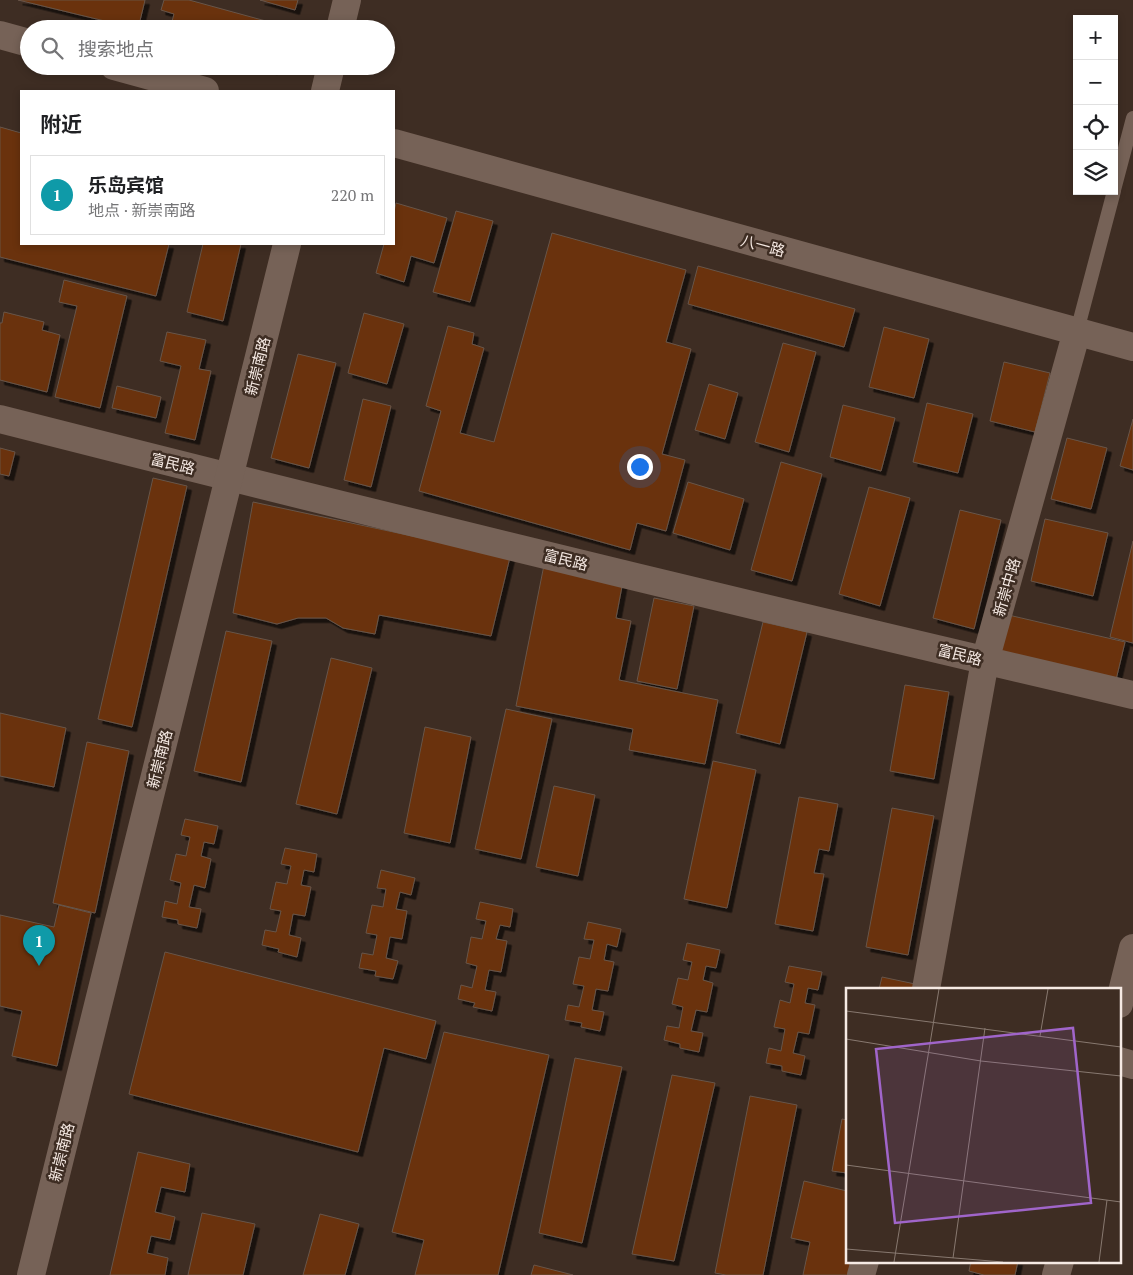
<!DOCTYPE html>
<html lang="zh">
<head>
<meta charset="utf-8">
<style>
  :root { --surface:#fff; --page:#f6f6f6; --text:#202124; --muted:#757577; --line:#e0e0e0; --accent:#1a73e8 }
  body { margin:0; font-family:"PT Serif","Noto Sans SC",serif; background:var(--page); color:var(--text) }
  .controls { position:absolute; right:15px; top:15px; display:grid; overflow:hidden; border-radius:0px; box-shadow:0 2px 8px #0003 }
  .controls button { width:45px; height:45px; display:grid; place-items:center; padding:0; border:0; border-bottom:1px solid var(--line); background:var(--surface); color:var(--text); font:25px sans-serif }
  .you { position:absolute; left:639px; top:466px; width:18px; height:18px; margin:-12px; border:4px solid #fff; border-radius:50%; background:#1a73e8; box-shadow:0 0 0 8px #1a73e833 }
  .badge { display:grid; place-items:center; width:32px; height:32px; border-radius:50%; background:var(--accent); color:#fff; font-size:16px; font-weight:700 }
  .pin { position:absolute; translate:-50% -41px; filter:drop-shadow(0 1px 2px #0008) }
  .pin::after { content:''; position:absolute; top:26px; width:18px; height:15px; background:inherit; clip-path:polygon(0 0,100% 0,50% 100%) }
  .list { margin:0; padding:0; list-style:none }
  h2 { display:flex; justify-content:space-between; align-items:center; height:65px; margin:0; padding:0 20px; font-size:21px }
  h2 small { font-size:16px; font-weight:400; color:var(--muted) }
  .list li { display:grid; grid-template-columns:32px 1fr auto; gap:15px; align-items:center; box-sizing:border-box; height:80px; margin:0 10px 10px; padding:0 10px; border:1px solid var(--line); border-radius:0px }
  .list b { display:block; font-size:19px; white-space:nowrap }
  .list p { margin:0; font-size:16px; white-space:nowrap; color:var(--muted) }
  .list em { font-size:16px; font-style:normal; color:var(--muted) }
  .icon { flex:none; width:28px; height:28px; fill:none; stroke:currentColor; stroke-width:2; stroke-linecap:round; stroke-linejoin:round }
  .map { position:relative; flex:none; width:1133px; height:1275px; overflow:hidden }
  .search { position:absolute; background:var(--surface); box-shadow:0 2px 8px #0003; left:20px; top:20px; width:375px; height:55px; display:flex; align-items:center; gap:12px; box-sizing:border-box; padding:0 18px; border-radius:28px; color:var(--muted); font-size:19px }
  .panel { position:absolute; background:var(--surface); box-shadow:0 2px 8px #0003; left:20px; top:90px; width:375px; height:155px; border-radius:0px }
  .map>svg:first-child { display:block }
</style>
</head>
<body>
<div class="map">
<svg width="1133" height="1275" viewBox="0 0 1133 1275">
  <defs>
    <filter id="shadow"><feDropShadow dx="4.5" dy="4.5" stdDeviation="0" flood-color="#0009"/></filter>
  </defs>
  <rect width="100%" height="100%" fill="#3e2d23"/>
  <path fill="#6a3207" stroke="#68554a" filter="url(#shadow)" d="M18,0H145L138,29Z
    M164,0H189L284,26V29H170L174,14L161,10Z
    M260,0H298L295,10Z
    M259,66H274L273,70Z
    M0,127L21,133V244H169L156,296L0,257Z
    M396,203L447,218L434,263L411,256L404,282L376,273L384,244H394V212Z
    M456,211L493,221L470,302L433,292Z
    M552,233L686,270L666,342L691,349L662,454L685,460L666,531L637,523L630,550L419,491L441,411L426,406L448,326L474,333L472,344L484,348L460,433L494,442Z
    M203,244H241L223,321L187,312Z
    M698,266L855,309L844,347L688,304Z
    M64,280L127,296L100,408L55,397L77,306L59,302Z
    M4,312L44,322L42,330L60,335L47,392L0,380V323H2Z
    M364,313L404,324L387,384L348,373Z
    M884,327L929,339L914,398L869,387Z
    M167,332L206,340L199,369L211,371L195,440L165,433L181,366L160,361Z
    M783,343L816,352L789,452L755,442Z
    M298,354L336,363L309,468L271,458Z
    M1004,362L1050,373L1035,432L990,421Z
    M709,384L738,393L725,439L695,430Z
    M117,386L161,397L156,418L112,408Z
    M363,399L391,406L371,487L344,480Z
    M927,403L973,414L958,473L913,462Z
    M843,405L895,418L881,471L830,457Z
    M1133,419V470L1120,466Z
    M1067,438L1107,448L1091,509L1051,499Z
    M0,448L15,452L9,476L0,474Z
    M781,462L822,474L792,581L751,570Z
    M153,478L187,486L132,727L98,719Z
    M688,482L744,499L730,550L673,533Z
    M869,487L910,498L880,606L839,594Z
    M253,502L510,557L491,636L379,615L375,634L343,628L326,618H298L277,624L233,613Z
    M960,510L1001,520L974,629L933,618Z
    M1045,519L1108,533L1093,596L1031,581Z
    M1133,541V643L1110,637Z
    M544,565L623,581L616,618L631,621L619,680L718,700L705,764L629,750L633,729L516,706Z
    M654,598L694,606L677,689L637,681Z
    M1004,614L1125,642L1115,684L994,655Z
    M763,622L807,632L780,744L736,733Z
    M226,631L272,641L241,782L194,771Z
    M331,658L372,668L337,814L296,804Z
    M905,685L949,692L934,779L890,771Z
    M506,709L552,719L521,859L475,849Z
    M0,713L66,728L54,787L0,776Z
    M425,727L471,737L450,843L404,833Z
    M87,742L129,751L95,913L53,903Z
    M713,761L756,770L727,908L684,899Z
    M554,786L595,795L578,876L536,867Z
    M799,797L838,804L829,851L819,849L814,873L824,874L813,931L775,924Z
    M892,808L934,816L908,955L866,947Z
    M185,819L218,826L214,844L204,842L201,856L211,859L205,888L194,885L189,907L201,909L197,928L178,924V920L162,917L165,901L177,904L181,883L170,880L176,854L186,856L190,837L181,835Z
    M285,848L317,854L314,872L304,870L301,885L311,887L305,916L293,914L289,935L301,938L297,957L278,952L279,949L262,945L265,930L276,932L281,911L270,909L276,882L287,884L291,866L281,864Z
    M381,870L415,878L411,895L400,892L396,909L407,911L402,939L390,937L386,958L398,961L393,979L375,976L376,971L359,968L362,953L373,955L377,935L366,933L372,905L383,907L386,889L377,888Z
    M480,902L513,909L510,927L500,925L496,939L507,941L501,972L489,970L485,990L496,992L492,1011L473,1007L475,1003L458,999L461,985L472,988L477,966L466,963L471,937L482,939L486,921L476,919Z
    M59,905L91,913L57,1066L12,1056L22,1011L0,1006V915L54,927Z
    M588,922L621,929L617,947L607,944L604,960L614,962L608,991L596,989L592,1010L604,1012L600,1031L581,1027L582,1023L565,1020L568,1005L579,1007L584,986L573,984L579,957L590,959L594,940L584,939Z
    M687,943L720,950L716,968L706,966L703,980L713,983L707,1012L696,1010L691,1031L703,1033L699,1052L680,1048V1044L664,1040L667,1026L679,1028L683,1007L672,1004L678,978L688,980L692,962L683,960Z
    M165,952L436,1021L426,1059L384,1048L358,1152L129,1094Z
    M789,966L822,972L818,990L808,988L805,1003L815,1005L809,1034L798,1032L793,1053L805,1056L801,1075L782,1071V1066L766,1063L769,1048L781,1051L785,1029L774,1027L780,1000L790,1003L794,984L785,982Z
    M882,977L915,984L914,989H879Z
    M444,1032L549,1055L498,1275H415L424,1240L392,1232Z
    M575,1058L622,1067L582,1243L539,1233Z
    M672,1075L715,1083L674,1261L632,1254Z
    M750,1096L797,1105L763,1275H726L715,1273Z
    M842,1119L847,1120V1173L832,1171Z
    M138,1152L190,1164L185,1192L161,1187L155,1212L175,1217L170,1240L151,1236L147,1253L168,1258L165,1275H110Z
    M804,1181L847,1191V1261H851L848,1275H803L810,1242L791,1238Z
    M202,1213L255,1224L243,1275H188Z
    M320,1214L359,1224L345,1275H303Z
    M971,1261H1018L1015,1275H984L969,1271Z
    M534,1265L573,1275H531Z"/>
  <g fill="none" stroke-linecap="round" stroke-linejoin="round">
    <path stroke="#766257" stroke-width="14" d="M1114,190L1133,118
      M1077,331L1114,191"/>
    <path stroke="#766257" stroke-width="28" d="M394,143L1133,347
      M0,419C377,515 754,607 1133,695
      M926,989L985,661L1077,331
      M861,1275L865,1261"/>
    <path stroke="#766257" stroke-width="28" d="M340,29L347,0
      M0,35L29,43
      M114,66L205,91
      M325,91L331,66
      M1119,1004L1133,948
      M1119,1061L1133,1065
      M31,1275L287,244
      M1056,1275L1060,1261"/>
  </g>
  <g text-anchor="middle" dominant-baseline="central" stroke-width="5" stroke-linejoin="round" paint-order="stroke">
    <g font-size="15" fill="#f6eae4" stroke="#3e2d23">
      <text transform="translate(763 245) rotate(15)">八一路</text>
      <text transform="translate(257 366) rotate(-76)">新崇南路</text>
      <text transform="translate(173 463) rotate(14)">富民路</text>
      <text transform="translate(566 559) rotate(14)">富民路</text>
      <text transform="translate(1006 587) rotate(-74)">新崇中路</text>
      <text transform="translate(960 654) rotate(14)">富民路</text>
      <text transform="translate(159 759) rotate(-76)">新崇南路</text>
      <text transform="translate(61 1152) rotate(-76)">新崇南路</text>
    </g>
  </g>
  <g transform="translate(846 988)">
    <rect width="275" height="275" fill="#3e2d23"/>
    <path fill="none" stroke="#887970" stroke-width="1" d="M0,23L275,59M194,48L202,1M0,51L135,73L275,88M0,177L275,214M0,261L157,274M107,270L139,40M48,274L93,1M253,274L261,212"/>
    <path fill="#a065ca" fill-opacity="0.15" stroke="#a065ca" stroke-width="2.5" d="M227,40L245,215L49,235L30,61Z"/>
    <rect width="275" height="275" fill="none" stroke="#f6eae4" stroke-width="2.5"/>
  </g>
</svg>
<div class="controls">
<button>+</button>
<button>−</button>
<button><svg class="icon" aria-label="locate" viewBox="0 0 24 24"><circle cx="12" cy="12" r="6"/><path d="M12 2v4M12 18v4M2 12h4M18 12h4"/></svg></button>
<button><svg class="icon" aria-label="layers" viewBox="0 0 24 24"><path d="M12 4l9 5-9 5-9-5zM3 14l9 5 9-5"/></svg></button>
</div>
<div class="you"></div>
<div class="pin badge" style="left:39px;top:966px;background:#0f9aa8">1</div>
<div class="search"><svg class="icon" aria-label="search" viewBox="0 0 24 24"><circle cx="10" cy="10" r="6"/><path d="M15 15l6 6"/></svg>搜索地点</div>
<section class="panel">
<h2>附近<small></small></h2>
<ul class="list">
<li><span class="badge" style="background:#0f9aa8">1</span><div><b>乐岛宾馆</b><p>地点 · 新崇南路</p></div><em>220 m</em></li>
</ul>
</section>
</div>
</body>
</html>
